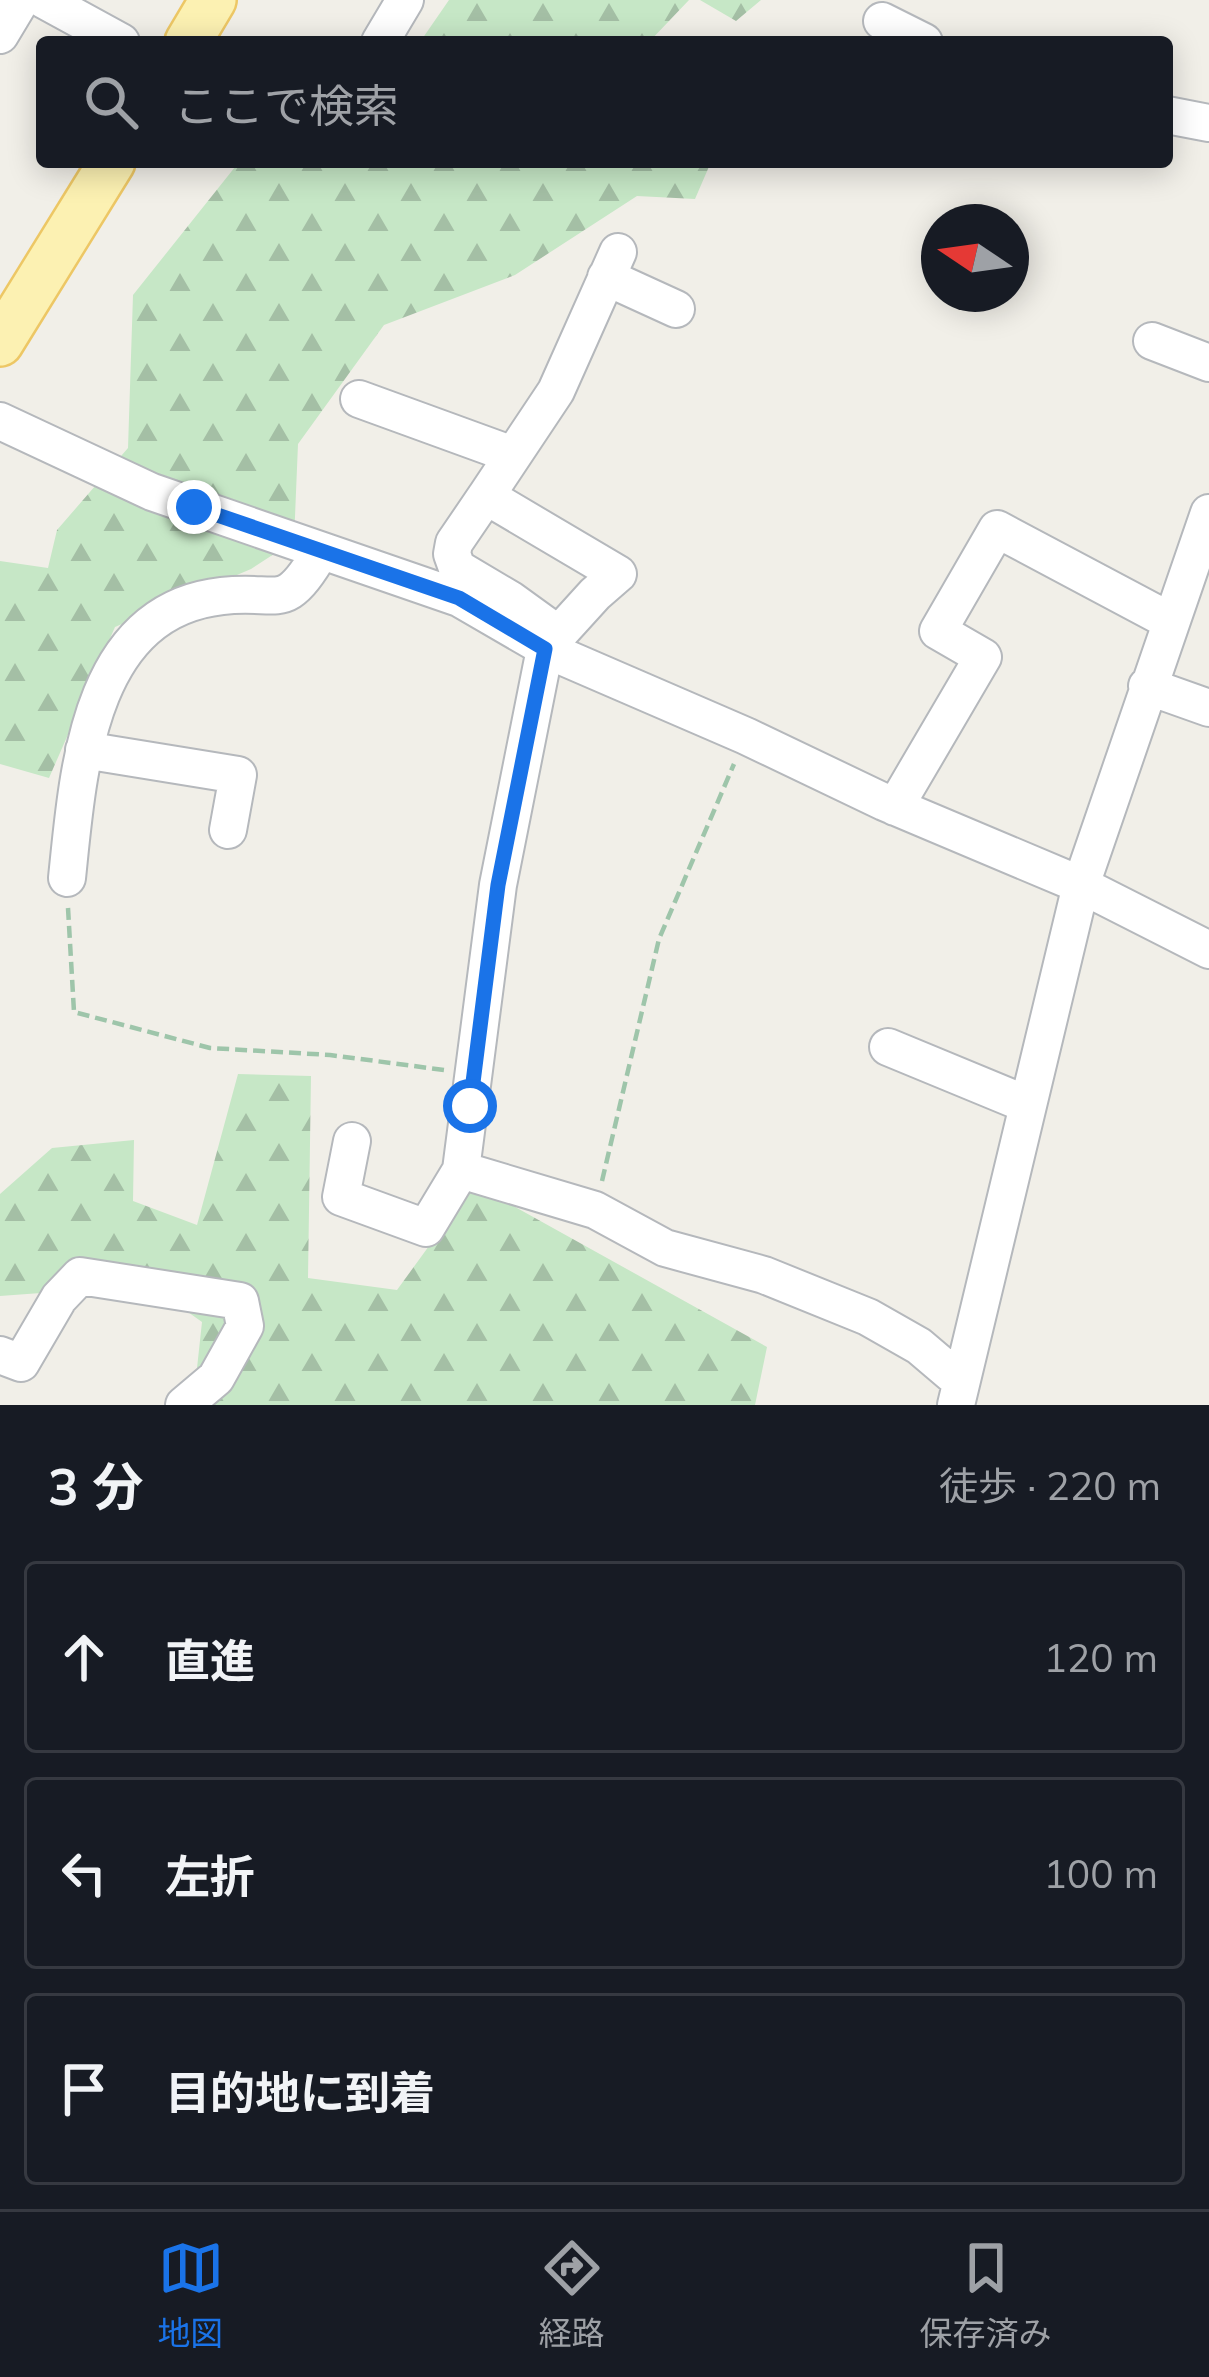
<!DOCTYPE html>
<html lang="ja">
<head>
<meta charset="utf-8">
<style>
  :root { --surface:#171b24; --page:#242831; --text:#f1f3f6; --muted:#9ea1a6; --line:#363941; --accent:#1a73e8 }
  body { margin:0; font-family:Mulish,"Noto Sans JP",sans-serif; background:var(--page); color:var(--text) }
  .compass { position:absolute; left:921px; top:204px; width:108px; height:108px; border-radius:50%; background:var(--surface); box-shadow:0 6px 30px #0003; rotate:283deg }
  .stop { position:absolute; width:36px; height:36px; margin:-27px; border:9px solid #1a73e8; border-radius:50%; background:#fff }
  .stop.end { background:#1a73e8; border-color:#fff; box-shadow:0 3px 12px #0008 }
  .list { margin:0; padding:0; list-style:none }
  h2 { display:flex; justify-content:space-between; align-items:center; height:156px; margin:0; padding:0 48px; font-size:51px }
  h2 small { font-size:39px; font-weight:400; color:var(--muted) }
  .list li { display:grid; grid-template-columns:78px 1fr auto; gap:36px; align-items:center; box-sizing:border-box; height:192px; margin:0 24px 24px; padding:0 24px; border:3px solid var(--line); border-radius:12px }
  .list b { display:block; font-size:45px; white-space:nowrap }
  .list em { font-size:39px; font-style:normal; color:var(--muted) }
  .icon { flex:none; width:66px; height:66px; fill:none; stroke:currentColor; stroke-width:2; stroke-linecap:round; stroke-linejoin:round }
  .map { position:relative; flex:none; width:1209px; height:1405px; overflow:hidden }
  .search { position:absolute; background:var(--surface); box-shadow:0 6px 30px #0003; left:36px; right:36px; top:36px; height:132px; display:flex; align-items:center; gap:30px; box-sizing:border-box; padding:0 42px; border-radius:12px; color:var(--muted); font-size:45px }
  .sheet { height:804px; background:var(--surface) }
  nav { display:flex; justify-content:space-around; align-items:center; box-sizing:border-box; height:168px; border-top:3px solid var(--line); background:var(--surface); font-size:33px; color:var(--muted) }
  nav a { display:grid; justify-items:center; gap:6px }
  nav .on { color:var(--accent) }
  .map>svg:first-child { display:block }
</style>
</head>
<body>
<div class="map">
<svg width="1209" height="1405" viewBox="0 0 1209 1405">
  <defs>
    <pattern id="forest-firs" width="22" height="20" patternUnits="userSpaceOnUse" patternTransform="scale(3)"><rect width="22" height="20" fill="#c6e7c6"/><path d="M5 1l3.5 6h-7zM16 11l3.5 6h-7z" fill="#a4bfa5"/></pattern>
  </defs>
  <rect width="100%" height="100%" fill="#f1efe8"/>
  <path fill="url(#forest-firs)" d="M449,0H689L649,42H420Z
    M700,0H761L736,21Z
    M239,162H711L695,199L637,196L515,275L384,325L298,444L294,541L251,569L115,627L49,778L0,764V561L48,568L57,530L128,448L133,295Z
    M238,1074L311,1076L308,1278L397,1290L474,1184L767,1347L755,1405H193L202,1322L150,1285L0,1296V1194L52,1148L134,1140L133,1201L197,1225Z"/>
  <g fill="none" stroke-linecap="round" stroke-linejoin="round">
    <defs>
      <path id="minor" d="M44,0L121,42
        M882,21L924,42
        M0,35L21,0
        M380,42L405,0
        M1167,115L1209,123
        M606,277L676,309
        M1152,341L1209,363
        M359,399L513,455
        M0,421L152,492L459,598L554,653L746,736L884,802L1081,885L1209,950
        M486,496L556,391L618,252
        M558,634L511,600L457,568L452,554L454,543L486,496L618,574L595,594L545,649L498,885L461,1170L595,1210L665,1248L764,1275L868,1317L919,1346L959,1380
        M1147,686L1209,708
        M84,750L238,775L228,830
        M895,807L983,657L938,631L997,529L1170,621
        M67,878C78,773 87,611 222,596C282,589 283,615 321,551
        M888,1047L1026,1104
        M352,1141L341,1197L426,1228L461,1170
        M0,1355L21,1363L59,1298L80,1276L240,1301L245,1326L216,1378L184,1405
        M956,1405L1081,885L1209,513"/>
      <path id="major" d="M188,42L213,0
        M0,343L112,162"/>
    </defs>
    <use href="#minor" stroke="#b5b8bc" stroke-width="40"/>
    <use href="#major" stroke="#edc765" stroke-width="50"/>
    <path stroke="#9ec5aa" stroke-width="4.5" stroke-dasharray="12 6" stroke-linecap="butt" d="M68,908L74,1012L210,1048L330,1055L444,1070
      M602,1181L659,939L734,764"/>
    <use href="#minor" stroke="#fff" stroke-width="36"/>
    <use href="#major" stroke="#fcf1b2" stroke-width="45"/>
  </g>
  <g fill="none" stroke-linecap="round" stroke-linejoin="round">
    <path stroke="#1a73e8" stroke-width="15" d="M194,507L459,598L545,649L498,885L470,1106"/>
  </g>
</svg>
<svg class="compass" viewBox="-18 -18 36 36"><path d="M0-13l5 13h-10z" fill="#e53935"/><path d="M0 13l5-13h-10z" fill="#9ea1a6"/></svg>
<div class="stop" style="left:470px;top:1106px"></div>
<div class="stop end" style="left:194px;top:507px"></div>
<div class="search"><svg class="icon" aria-label="search" viewBox="0 0 24 24"><circle cx="10" cy="10" r="6"/><path d="M15 15l6 6"/></svg>ここで検索</div>
</div>
<section class="sheet">
<h2>3 分<small>徒歩 · 220 m</small></h2>
<ul class="list">
<li><svg class="icon" aria-label="ahead" viewBox="0 0 24 24"><path d="M12 20V5M6 11l6-6 6 6"/></svg><div><b>直進</b></div><em>120 m</em></li>
<li><svg class="icon" aria-label="left" viewBox="0 0 24 24"><path d="M17 20v-9H6M10 6l-5 5 5 5"/></svg><div><b>左折</b></div><em>100 m</em></li>
<li><svg class="icon" aria-label="arrive" viewBox="0 0 24 24"><path d="M6 21V4h12l-3 4 3 4H6"/></svg><div><b>目的地に到着</b></div></li>
</ul>
</section>
<nav>
<a class="on"><svg class="icon" aria-label="map" viewBox="0 0 24 24"><path d="M3 6l6-2 6 2 6-2v14l-6 2-6-2-6 2zM9 4v14M15 6v14"/></svg>地図</a>
<a><svg class="icon" aria-label="directions" viewBox="0 0 24 24"><path d="M12 3l9 9-9 9-9-9zM9 14v-3h6M13 9l2 2-2 2"/></svg>経路</a>
<a><svg class="icon" aria-label="saved" viewBox="0 0 24 24"><path d="M7 4h10v16l-5-4-5 4z"/></svg>保存済み</a>
</nav>
</body>
</html>
